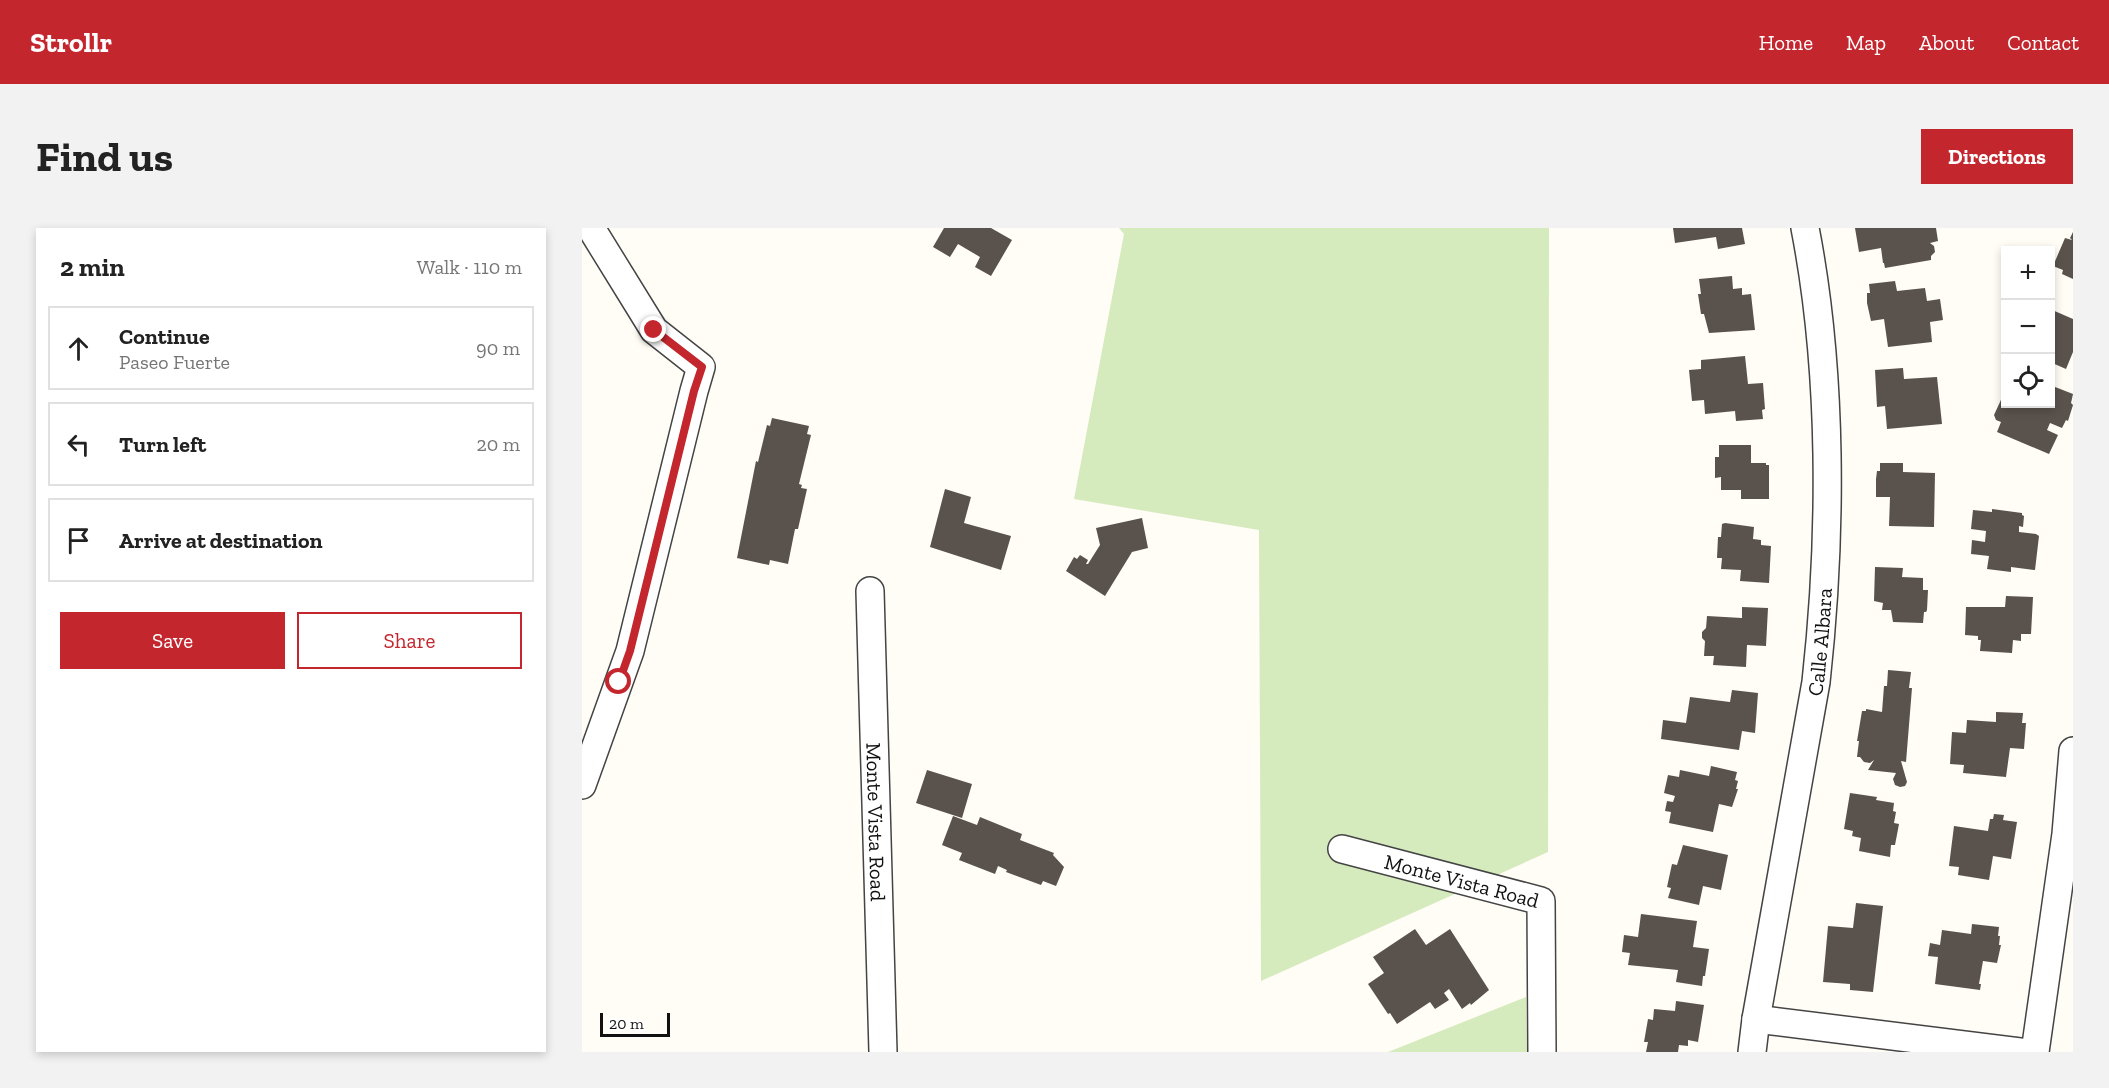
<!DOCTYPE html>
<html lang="en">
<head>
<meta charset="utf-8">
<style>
  :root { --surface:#fff; --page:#f2f2f2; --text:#222; --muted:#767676; --line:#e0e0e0; --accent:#c4262e }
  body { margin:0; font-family:"Zilla Slab",serif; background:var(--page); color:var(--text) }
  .controls { position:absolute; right:18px; top:18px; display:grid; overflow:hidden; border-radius:0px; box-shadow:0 3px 9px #0003 }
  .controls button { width:54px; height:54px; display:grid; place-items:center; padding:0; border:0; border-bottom:2px solid var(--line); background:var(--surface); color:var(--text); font:30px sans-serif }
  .scale { position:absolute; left:18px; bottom:15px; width:70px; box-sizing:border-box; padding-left:6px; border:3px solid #111; border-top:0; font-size:16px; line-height:21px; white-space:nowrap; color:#111; -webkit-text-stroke:4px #fff; paint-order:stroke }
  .stop { position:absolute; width:18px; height:18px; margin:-14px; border:4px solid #c4262e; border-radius:50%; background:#fff }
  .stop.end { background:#c4262e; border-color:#fff; box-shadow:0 2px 6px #0008 }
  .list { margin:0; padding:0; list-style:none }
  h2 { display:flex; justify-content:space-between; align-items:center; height:78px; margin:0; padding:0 24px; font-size:26px }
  h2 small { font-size:20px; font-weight:400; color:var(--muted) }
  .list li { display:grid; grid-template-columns:39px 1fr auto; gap:18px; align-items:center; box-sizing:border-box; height:84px; margin:0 12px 12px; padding:0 12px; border:2px solid var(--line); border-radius:0px }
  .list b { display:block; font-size:22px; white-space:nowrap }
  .list p { margin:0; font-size:20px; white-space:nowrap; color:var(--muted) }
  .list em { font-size:20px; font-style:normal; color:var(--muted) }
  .actions { display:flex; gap:12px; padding:18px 24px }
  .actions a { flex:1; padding:14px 0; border:2px solid var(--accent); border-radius:0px; text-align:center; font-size:21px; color:var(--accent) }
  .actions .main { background:var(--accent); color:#fff }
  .icon { flex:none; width:33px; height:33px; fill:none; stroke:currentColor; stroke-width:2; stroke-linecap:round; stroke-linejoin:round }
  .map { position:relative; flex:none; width:1491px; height:824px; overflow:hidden; border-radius:0px }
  header { display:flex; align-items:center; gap:36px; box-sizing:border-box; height:84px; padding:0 30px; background:var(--accent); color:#fff }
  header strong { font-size:28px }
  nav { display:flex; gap:33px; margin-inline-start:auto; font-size:21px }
  .intro { display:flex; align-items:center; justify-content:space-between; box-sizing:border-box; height:144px; padding:0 36px }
  h1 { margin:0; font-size:42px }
  .button { padding:15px 27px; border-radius:0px; background:var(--accent); color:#fff; font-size:21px; font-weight:700 }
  main { display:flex; gap:36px; padding:0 36px }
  aside { flex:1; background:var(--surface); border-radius:0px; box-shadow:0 3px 9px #0003 }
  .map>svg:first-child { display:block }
</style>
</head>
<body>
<header>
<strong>Strollr</strong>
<nav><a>Home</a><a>Map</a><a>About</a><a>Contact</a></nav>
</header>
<div class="intro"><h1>Find us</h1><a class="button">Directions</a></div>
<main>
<aside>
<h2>2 min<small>Walk · 110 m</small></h2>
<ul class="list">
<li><svg class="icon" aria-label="ahead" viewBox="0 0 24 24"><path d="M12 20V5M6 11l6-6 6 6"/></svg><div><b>Continue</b><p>Paseo Fuerte</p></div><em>90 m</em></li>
<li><svg class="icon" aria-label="left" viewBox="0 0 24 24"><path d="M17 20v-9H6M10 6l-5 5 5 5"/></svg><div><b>Turn left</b></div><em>20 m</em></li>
<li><svg class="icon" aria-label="arrive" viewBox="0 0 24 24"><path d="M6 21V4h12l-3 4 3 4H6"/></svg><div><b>Arrive at destination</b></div></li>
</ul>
<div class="actions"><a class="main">Save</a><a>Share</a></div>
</aside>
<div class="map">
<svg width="1491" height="824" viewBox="0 0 1491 824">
  <rect width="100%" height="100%" fill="#fffdf5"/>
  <path fill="#d5ebbd" d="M537,0H967L966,624L679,753L677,302L492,271L542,6Z
    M944,769L945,824H806Z"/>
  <path fill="#5a524d" d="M362,0H409L430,12L409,48L393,39L398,29L376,16L368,29L351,19Z
    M1091,0H1160L1163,16L1136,21L1134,9L1093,15Z
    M1273,0H1354L1356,13L1348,15L1352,18L1353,24L1349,28V32L1303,40L1302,35H1301L1299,20L1277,24Z
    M1491,4V51L1480,46L1481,42L1471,38L1483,10L1490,12L1488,10Z
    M1150,48L1151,61L1160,60V67L1169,66L1173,102L1127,105L1122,86H1119L1116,66H1119L1117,51Z
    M1313,53L1315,63L1343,60L1345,73L1358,71L1361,92L1348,94L1350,114L1306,119L1302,91L1289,93L1285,75V65H1288L1287,56Z
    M1468,81L1491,91V124L1484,141L1468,134Z
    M1163,128L1166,156L1181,155L1183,181L1180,182L1181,191L1154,193L1153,183L1123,186L1122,172L1110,173L1107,142L1119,141V132Z
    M1321,140L1322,151L1355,149L1360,196L1305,201L1303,178L1295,179L1293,142Z
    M1468,157L1491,166L1489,175L1491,177L1486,193L1484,192L1480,200L1468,195L1465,202L1476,207L1467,226L1415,204L1419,194L1414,192L1412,187L1424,161V176H1468Z
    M190,190L227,198L225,206L229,207L217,256L220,257L219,260L225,261L216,301H213L206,336L188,332L187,337L155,330L174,233L176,234L185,197L188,198Z
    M1137,217H1169V235H1184V237H1187V271H1159V262H1139V249L1133,250V229H1137Z
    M1298,235H1321V244L1353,245L1352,299L1307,298L1308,269H1294V251L1295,243H1298Z
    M363,261L389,269L382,295L429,308L419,342L348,319Z
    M1410,281L1440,285V287L1442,288L1441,299L1437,298V304L1454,306L1457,308L1453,342L1429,339V344L1405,341L1407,328L1389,326L1390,312L1403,314L1404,303L1389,301L1391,282L1410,284Z
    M560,290L566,320L550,324L523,368L484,343L492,329L495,331L498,327L506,332L504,336H506L518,317L514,300Z
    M1143,295L1172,299L1171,311L1179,312V317L1189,318L1187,355L1158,353L1159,342L1139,341L1140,330H1135L1136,309H1139L1140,296Z
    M1293,339L1321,340L1320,349L1341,350V362H1346L1345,382L1344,384H1342L1341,395L1311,394L1309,382H1300L1301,375L1292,373Z
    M1424,368L1451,369L1449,406H1439V413L1431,412L1430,425L1398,423L1399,412H1396V408L1383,407L1384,379H1423Z
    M1160,379L1186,380L1184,418L1165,417L1164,439L1131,437L1132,428H1122L1123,413L1120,410V404L1124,400L1125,388L1160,390Z
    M1306,442L1329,444L1327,460H1330L1324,534L1319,533L1325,554L1323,558L1318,559L1313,557L1311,551L1314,545L1286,542L1292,532L1288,535L1282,534L1278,529H1275L1277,513H1275L1280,483H1284V481L1300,484L1302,458H1305Z
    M1150,462L1176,465L1173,505L1160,503L1157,522L1079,511L1081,492L1104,495L1108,469L1148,474Z
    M1414,484L1441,485L1440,495H1444L1442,521L1428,520L1424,549L1381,545L1382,537L1368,536L1370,504L1384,505L1385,492L1414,494Z
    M1129,538L1155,544L1153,552L1156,553L1154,561H1156L1150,579L1137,576L1131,604L1087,595L1089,584L1083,583L1085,573L1091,574L1093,568L1082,565L1086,547L1097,549L1098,542L1127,548Z
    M345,542L390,556L380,590L334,575Z
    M1268,565L1295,569L1294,572L1312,575L1311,583L1314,584L1312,595L1317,596L1313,617H1309L1308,629L1277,623L1279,610L1270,608L1271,603L1262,601Z
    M1412,586L1422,587L1421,592L1435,594L1429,631L1411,628L1407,652L1376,647L1377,639L1367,638L1372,598L1406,603L1408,591H1411Z
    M371,588L395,597L398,589L440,606L438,612L472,625L471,627L482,639L474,658L461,653L459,657L424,644L425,642L416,638L413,646L377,632L380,625L360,617Z
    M1101,617L1146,627L1139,662L1121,658L1117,677L1086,670L1089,660L1085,659L1090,636L1095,637Z
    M1274,675L1301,678L1291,764L1268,762V756L1241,754L1246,698L1271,700Z
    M1059,686L1115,693L1111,719L1127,721L1123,748H1121L1120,758L1094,754L1096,742L1046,737L1048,725L1040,724L1042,707L1056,709Z
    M1390,696L1417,699L1416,708H1418L1417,717H1419L1415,735L1401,733L1397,756H1399L1398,762L1353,756L1356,729L1346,728L1348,715L1358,717L1360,702L1389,706Z
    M833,701L844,717L868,701L907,762L889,777L888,775L880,781L867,761L862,765L867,772L853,781L848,774L815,796L808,785L806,786L786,756L802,745L791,729Z
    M1094,773L1122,777L1116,814L1106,812V818L1097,817L1096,824H1064L1066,814H1062L1066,791L1071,792L1072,781L1093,783Z"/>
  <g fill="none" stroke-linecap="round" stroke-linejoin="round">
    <defs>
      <g id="minor">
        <path id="s1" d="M288,363L301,824"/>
        <path d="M0,557L48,423L112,163L119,139L72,102L9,0"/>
        <path id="s2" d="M760,621L959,673L960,824"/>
        <path d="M1174,791L1438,824"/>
        <path id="s3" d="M1170,824L1174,791L1234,454C1250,309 1251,144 1223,0"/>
        <path d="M1453,824L1484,606L1491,523"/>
      </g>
    </defs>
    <use href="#minor" stroke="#444" stroke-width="30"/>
    <use href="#minor" stroke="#fff" stroke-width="27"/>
  </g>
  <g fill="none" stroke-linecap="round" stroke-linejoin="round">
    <path stroke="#c4262e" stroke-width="8" d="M37,454L48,423L112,163L120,139L72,102"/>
  </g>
  <g text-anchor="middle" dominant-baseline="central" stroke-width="6" stroke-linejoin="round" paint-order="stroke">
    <g font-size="21" fill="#111" stroke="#fff">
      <text stroke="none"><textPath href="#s3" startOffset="416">Calle Albara</textPath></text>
      <text stroke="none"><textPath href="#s1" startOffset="231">Monte Vista Road</textPath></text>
      <text stroke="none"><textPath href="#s2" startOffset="124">Monte Vista Road</textPath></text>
    </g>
  </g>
</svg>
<div class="controls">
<button>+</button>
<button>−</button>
<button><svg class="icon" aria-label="locate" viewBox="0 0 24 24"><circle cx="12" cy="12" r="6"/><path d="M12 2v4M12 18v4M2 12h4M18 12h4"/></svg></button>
</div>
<div class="scale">20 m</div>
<div class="stop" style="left:37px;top:454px"></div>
<div class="stop end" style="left:72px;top:102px"></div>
</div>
</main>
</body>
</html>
